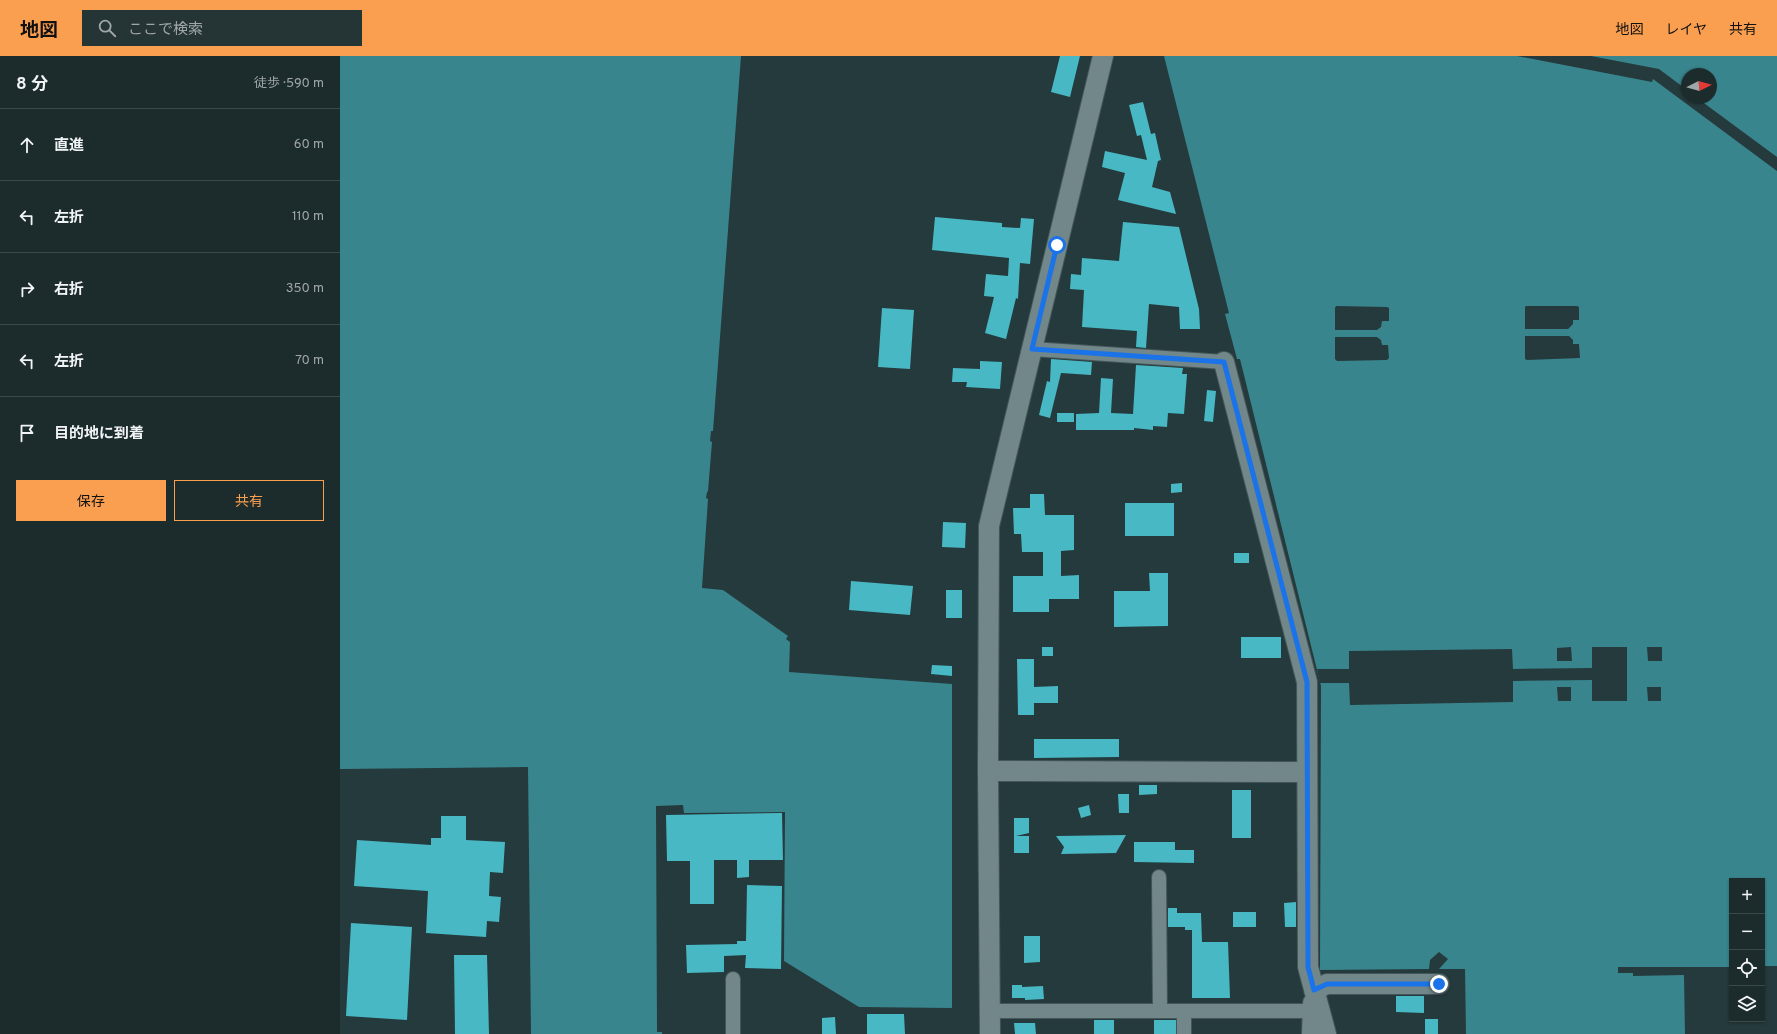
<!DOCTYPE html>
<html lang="ja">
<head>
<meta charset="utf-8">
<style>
  :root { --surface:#1c2c2d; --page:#253435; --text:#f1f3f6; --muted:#a0a7aa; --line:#3a4849; --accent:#fa9f50 }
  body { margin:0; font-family:Overpass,"Noto Sans JP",sans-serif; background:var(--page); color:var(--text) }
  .controls { position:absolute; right:12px; bottom:12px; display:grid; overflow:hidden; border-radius:0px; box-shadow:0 1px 3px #0004 }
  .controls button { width:36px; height:36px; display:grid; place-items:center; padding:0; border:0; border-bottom:1px solid var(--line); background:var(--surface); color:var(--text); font:20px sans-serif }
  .compass { position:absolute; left:1341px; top:12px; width:36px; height:36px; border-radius:50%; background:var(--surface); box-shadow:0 1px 3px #0004; rotate:85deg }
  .stop { position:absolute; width:12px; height:12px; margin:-9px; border:3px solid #1a73e8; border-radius:50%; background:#fff }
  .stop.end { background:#1a73e8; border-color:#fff; box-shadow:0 1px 4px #0008 }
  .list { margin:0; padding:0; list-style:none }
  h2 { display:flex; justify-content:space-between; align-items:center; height:52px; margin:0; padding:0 16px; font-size:17px }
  h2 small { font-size:13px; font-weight:400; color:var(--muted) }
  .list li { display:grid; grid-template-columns:26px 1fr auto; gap:12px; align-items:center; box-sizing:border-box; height:72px; padding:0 16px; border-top:1px solid var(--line) }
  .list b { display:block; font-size:15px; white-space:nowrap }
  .list em { font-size:13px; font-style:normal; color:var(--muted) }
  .actions { display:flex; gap:8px; padding:12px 16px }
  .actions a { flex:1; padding:9px 0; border:1px solid var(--accent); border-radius:0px; text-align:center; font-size:14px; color:var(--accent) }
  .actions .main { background:var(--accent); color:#111 }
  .icon { flex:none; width:22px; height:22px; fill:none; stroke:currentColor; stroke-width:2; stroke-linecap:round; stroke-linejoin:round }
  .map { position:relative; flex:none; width:1437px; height:978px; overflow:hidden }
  header { display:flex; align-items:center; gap:24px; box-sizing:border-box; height:56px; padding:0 20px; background:var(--accent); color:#111 }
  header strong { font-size:19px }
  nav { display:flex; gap:22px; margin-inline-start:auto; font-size:14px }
  .search { width:280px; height:36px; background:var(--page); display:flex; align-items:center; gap:10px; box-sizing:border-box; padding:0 14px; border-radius:0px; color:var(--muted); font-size:15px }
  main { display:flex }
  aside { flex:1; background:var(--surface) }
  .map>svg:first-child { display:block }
</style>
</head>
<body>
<header>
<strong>地図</strong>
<div class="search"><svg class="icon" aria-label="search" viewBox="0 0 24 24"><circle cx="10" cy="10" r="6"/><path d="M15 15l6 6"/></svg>ここで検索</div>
<nav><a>地図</a><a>レイヤ</a><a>共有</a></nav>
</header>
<main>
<aside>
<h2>8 分<small>徒歩 · 590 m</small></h2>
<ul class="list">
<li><svg class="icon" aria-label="ahead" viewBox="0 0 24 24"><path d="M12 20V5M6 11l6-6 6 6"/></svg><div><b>直進</b></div><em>60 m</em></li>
<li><svg class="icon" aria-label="left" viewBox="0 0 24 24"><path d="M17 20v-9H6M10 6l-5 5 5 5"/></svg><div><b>左折</b></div><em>110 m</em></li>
<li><svg class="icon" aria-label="right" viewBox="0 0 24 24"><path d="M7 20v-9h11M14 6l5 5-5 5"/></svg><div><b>右折</b></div><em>350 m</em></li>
<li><svg class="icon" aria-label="left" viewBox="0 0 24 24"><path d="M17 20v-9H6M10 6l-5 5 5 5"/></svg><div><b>左折</b></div><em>70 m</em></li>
<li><svg class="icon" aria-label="arrive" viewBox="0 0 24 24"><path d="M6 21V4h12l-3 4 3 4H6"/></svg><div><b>目的地に到着</b></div></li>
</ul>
<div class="actions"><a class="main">保存</a><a>共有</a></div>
</aside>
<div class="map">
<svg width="1437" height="978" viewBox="0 0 1437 978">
  <rect width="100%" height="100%" fill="#253a3c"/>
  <path fill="#39858e" d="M0,0H401L373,375H371L370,385L372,386L368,435L367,436L366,442L368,443L362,532L383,534L448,580L446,583L450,586L449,616L612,628V952L519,951L444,905L445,756L344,757L343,749L316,750L317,976H322V978H191L188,711L0,713Z
    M824,0H1177L1312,26L1313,23L1437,115V910H1422V825H1392V911H1278V917H1293V920L1344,919L1345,978H1126L1125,913H1099L1108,903L1099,896L1090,904L1089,913L980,914L981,630L900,303H897L885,258L889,257Z
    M1251,0H1437V101L1357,42H1371V18H1347V34L1319,13Z"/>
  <path fill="#253a3c" d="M996,250L1047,251L1049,252V265H1042L1041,271L1037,274H995V252Z
    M1186,250H1237L1239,251V264H1233V268L1228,273H1185V251Z
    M1185,280H1229L1233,284V288H1239L1240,302L1187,304L1185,303Z
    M995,281H1037L1041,284L1042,289H1048L1049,302L1047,304L997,305L995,303Z
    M1231,591L1232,605H1217V592Z
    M1252,591H1287V645H1252V624L1173,625V646L1010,649L1009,627H980L977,613H1009V595L1172,593L1173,613L1252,612Z
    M1307,591H1322V605H1308Z
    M1217,631H1231V645H1218Z
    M1307,631H1321V645H1308Z"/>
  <path fill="#48b8c4" d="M720,0H740L730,41L711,36Z
    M803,46L811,78L815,77L821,104L818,105L812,131L830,136L836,158L778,144L785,117L762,111L765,95L807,104L801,79L797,80L789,49Z
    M595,161L662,167V171L680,172L681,162L694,163L690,208L680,207L678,243L676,242L666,283L645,277L654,241L644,240L646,218L668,220L669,202L592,194Z
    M783,166L839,171L859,253L860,273H840L839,251L809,248L806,292L796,291L797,275L742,271L744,234L730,233L731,218L741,219L742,202L779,205Z
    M542,252L574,254L570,313L538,311Z
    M711,303L752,306L751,319L721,317L710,362L699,359L707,325L710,326Z
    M640,305L662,306L660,333L626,331L627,326H612L613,312L640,313Z
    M796,309L843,312L842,318H847L844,358L828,357L827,371L813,370V374L794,372V374H736V358L759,357L761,322L773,323L771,357L793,358Z
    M867,334L876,335L873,366L864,365Z
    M717,357H734V366H717Z
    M842,427V436L831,437V428Z
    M690,438H704L705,459H734V494L721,495V520L739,519V543H709V556H673V520H703V496H682L681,478H674L673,452H690Z
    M785,447H834V480H785Z
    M603,466L626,467L625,492L602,491Z
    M894,497H909V507H894Z
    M809,517H828V570L774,571V535H810Z
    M511,525L573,530L570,559L509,554Z
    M606,534H622V562H606Z
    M901,581H941V602H901Z
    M702,591H713V600H702Z
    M677,603H694V631L718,630V647H694V659H678Z
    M592,609L612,610V620L591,618Z
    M694,683H779V701L694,702Z
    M799,729H817V738L799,739Z
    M892,734H911V782H892Z
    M778,738H789V757H779Z
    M749,749L751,759L741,762L738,752Z
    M442,757L443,804H409V821L397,822V804H374V848H350V805H327L326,759Z
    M101,760H126V784L165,786L163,817L150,816L149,840L161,841L159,866L147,865L146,881L86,877L88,835L14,830L17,784L91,789V782H101Z
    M674,762H689V777L676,780H689V797H674Z
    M786,779L776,797L721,798L724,791L716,780Z
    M794,786H835V794H854V807L794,806Z
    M407,829L442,830L441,913L405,912L406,899L384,900V916L347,917L346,889L397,888V885H406Z
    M956,846V871H945L944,847Z
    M828,852H837V857H861L862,886H888L890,942H852V874H845V871H828Z
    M893,856H916V871H893Z
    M11,867L72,871L67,964L6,960Z
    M684,880H700V906L684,907Z
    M114,899H147L149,978H115Z
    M672,929H682V931L703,930L704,943L685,944V942H672Z
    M1056,940H1084V957L1056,956Z
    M527,958H564L565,978H527Z
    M495,961L496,978H482V962Z
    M1085,963H1098V978H1085Z
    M754,964H774V978H754Z
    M814,964H836V978H814Z
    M674,967H695L696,978H675Z"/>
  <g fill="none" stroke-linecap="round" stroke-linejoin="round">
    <defs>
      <path id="street" d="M692,293L884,306
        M819,821L820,954
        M393,923V978
        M650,955H972
        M844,955V978"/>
      <path id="secondary" d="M884,306L967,626L968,911L986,978
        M648,715L967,716
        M974,934L987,928H1099
        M650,978L648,715L649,470L763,0
        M972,978L973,947"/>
    </defs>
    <use href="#street" stroke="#445658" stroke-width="16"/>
    <use href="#secondary" stroke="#445658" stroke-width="22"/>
    <use href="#street" stroke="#71878a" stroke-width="14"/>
    <use href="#secondary" stroke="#71878a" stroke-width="20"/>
  </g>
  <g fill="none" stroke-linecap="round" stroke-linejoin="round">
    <path stroke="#1a73e8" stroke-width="5" d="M717,189L692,293L884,306L967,626L968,911L974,934L987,928H1099"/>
  </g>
</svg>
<div class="controls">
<button>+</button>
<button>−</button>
<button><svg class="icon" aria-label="locate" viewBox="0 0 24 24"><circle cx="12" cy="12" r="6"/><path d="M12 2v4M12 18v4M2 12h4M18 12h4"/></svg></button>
<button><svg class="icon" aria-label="layers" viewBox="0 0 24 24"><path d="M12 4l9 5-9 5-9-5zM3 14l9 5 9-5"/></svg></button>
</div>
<svg class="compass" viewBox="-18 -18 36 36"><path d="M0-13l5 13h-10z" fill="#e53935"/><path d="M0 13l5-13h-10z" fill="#a0a7aa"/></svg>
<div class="stop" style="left:717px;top:189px"></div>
<div class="stop end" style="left:1099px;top:928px"></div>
</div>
</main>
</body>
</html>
